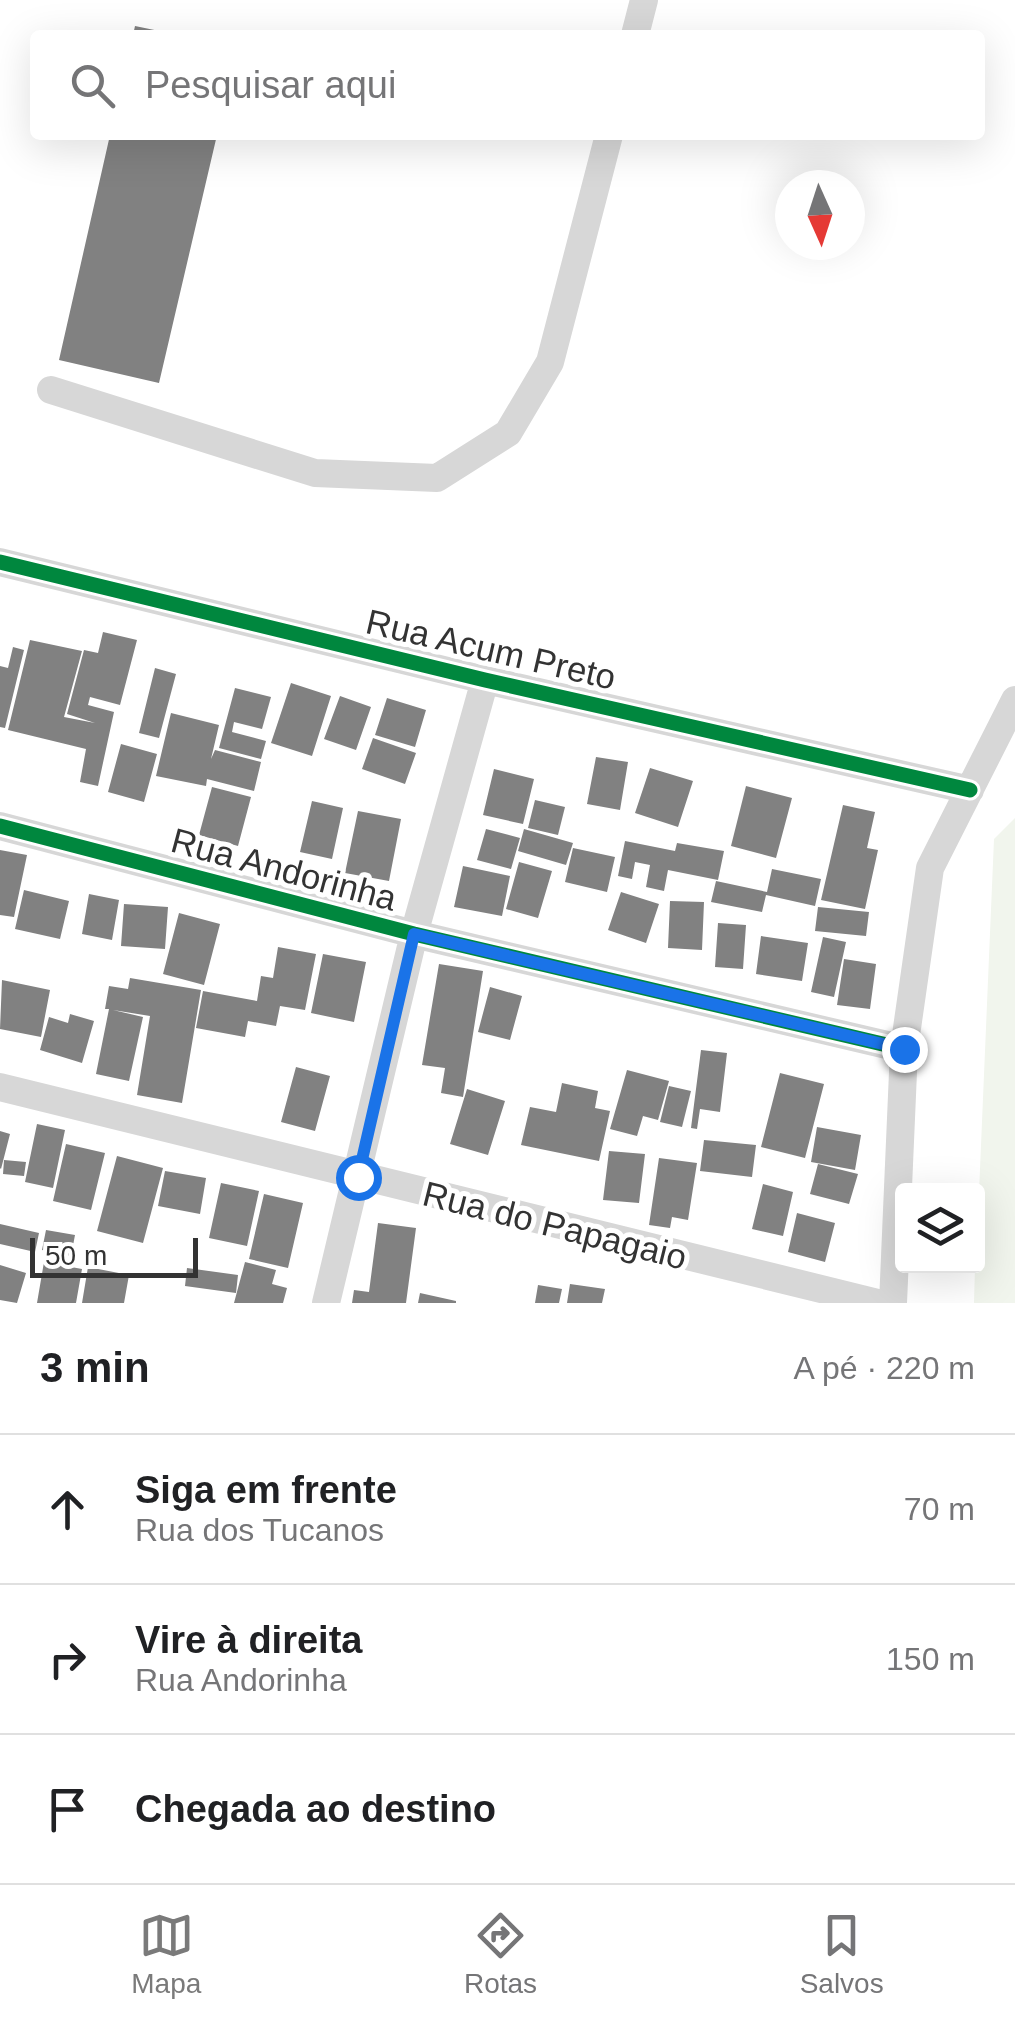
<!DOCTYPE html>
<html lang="pt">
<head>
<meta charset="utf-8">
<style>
  :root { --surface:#fff; --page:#f6f6f6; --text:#202124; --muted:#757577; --line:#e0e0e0; --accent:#7a7a7a }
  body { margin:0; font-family:Helvetica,sans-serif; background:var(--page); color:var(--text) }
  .controls { position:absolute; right:30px; bottom:30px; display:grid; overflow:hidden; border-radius:10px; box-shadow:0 10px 40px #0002 }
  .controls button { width:90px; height:90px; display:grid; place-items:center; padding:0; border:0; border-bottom:2px solid var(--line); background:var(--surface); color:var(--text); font:50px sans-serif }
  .compass { position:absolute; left:775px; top:170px; width:90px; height:90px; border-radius:50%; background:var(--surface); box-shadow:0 10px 40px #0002; rotate:177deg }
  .scale { position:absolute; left:30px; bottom:25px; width:168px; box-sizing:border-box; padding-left:10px; border:5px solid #333; border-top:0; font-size:28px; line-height:35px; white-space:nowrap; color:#333; -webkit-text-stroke:8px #fff; paint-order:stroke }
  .stop { position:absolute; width:30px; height:30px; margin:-22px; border:8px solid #1a73e8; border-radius:50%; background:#fff }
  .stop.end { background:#1a73e8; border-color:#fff; box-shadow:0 2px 10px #0008 }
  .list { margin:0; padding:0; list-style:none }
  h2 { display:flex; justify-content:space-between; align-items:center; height:130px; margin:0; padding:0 40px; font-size:42px }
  h2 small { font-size:32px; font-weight:400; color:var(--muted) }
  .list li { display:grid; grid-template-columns:65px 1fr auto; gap:30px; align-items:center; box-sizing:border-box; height:150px; padding:0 40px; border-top:2px solid var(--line) }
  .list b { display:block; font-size:38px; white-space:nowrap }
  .list p { margin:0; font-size:32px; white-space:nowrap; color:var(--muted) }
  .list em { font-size:32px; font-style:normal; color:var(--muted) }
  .icon { flex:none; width:55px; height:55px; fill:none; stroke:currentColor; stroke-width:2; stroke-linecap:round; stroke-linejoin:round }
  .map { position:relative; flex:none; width:1015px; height:1303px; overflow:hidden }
  .search { position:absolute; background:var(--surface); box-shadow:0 10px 40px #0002; left:30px; right:30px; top:30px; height:110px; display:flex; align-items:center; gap:25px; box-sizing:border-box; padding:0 35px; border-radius:10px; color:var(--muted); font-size:38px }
  .sheet { height:580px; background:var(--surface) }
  nav { display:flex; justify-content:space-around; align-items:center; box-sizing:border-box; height:140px; border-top:2px solid var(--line); background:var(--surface); font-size:28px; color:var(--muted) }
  nav a { display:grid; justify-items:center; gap:5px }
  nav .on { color:var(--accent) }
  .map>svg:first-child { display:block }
</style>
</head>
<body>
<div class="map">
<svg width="1015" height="1303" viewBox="0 0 1015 1303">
  <rect width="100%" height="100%" fill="#fff"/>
  <path fill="#f1f5ed" d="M1015,818V1303H974L975,1266H978V1216L994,839Z"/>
  <path fill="#818181" d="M135,26L169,33L168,35H133Z
    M110,135H217L159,383L59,360Z
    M103,632L137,640L120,705L90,697L88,705L114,712L98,786L80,782L86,749L8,730L30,640L82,651L64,717L95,723L67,714L84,650L98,653Z
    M13,647L24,650L5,728L0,727V666L8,668Z
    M155,668L176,674L159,738L139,733Z
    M291,683L331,696L312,756L271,743Z
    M235,688L271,697L262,729L234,722L232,732L266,741L261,759L219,748Z
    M340,696L371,707L356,750L324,739Z
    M387,698L426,710L415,747L375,735Z
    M171,713L219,725L211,759L215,750L261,762L254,791L207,779L206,786L156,776Z
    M373,738L416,753L405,784L362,769Z
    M121,744L157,754L144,802L108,792Z
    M596,757L628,762L620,810L587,804Z
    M650,768L693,781L678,827L635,813Z
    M494,769L534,779L523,824L483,815Z
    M746,786L792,798L776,858L731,846Z
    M212,787L251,797L238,846L199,835Z
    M535,800L565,807L558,835L528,828Z
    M312,801L343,808L332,859L300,852Z
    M843,805L875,812L867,848L878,850L865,909L821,900Z
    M358,811L401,819L389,881L345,873Z
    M486,829L520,838L511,869L477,860Z
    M524,829L573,843L566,865L518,851Z
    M625,841L675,851L677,843L724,851L718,880L668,870L664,891L646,887L650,865L635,862L632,879L618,876Z
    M573,848L615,857L607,892L565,882Z
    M0,850L27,855L14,917L0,915Z
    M519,862L552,871L538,918L506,909Z
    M463,866L510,876L502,916L454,907Z
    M772,869L821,879L815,906L766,895L762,912L711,902L716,881L767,892Z
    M24,890L69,901L60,939L15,929Z
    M621,892L659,904L646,943L608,930Z
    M89,894L119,900L112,940L82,934Z
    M670,901L704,902L702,950L668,948Z
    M124,904L168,907L165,949L121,946Z
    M818,907L869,912L866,936L815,931Z
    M179,913L220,924L204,985L163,974Z
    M718,923L746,925L743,969L715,967Z
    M761,936L808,943L802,981L756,974Z
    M823,937L846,942L834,997L811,992Z
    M278,947L316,954L305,1010L280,1006L276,1026L248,1021L245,1037L196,1028L203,991L257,1001L261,976L273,978Z
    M323,954L366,962L354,1022L311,1013Z
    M844,959L876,964L870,1009L837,1005Z
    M439,964L483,971L463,1097L441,1093L445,1068L422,1065Z
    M130,978L201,990L182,1103L137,1095L150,1016L113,1010L143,1017L129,1081L96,1074L109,1009H105L109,986L128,989Z
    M2,980L50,990L41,1037L0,1029Z
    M490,987L522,996L510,1040L478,1032Z
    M70,1014L94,1021L82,1063L40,1050L49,1017L68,1023Z
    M701,1050L727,1053L720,1112L700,1109L697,1129L691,1128Z
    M296,1067L330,1076L315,1131L281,1122Z
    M627,1070L669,1081L658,1120L643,1116L637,1136L610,1129Z
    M780,1073L824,1084L805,1158L761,1147Z
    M562,1083L598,1091L595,1108L610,1111L599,1161L521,1145L530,1107L556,1112Z
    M669,1086L691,1091L682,1127L660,1122Z
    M467,1089L505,1101L488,1155L450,1144Z
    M37,1124L65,1130L53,1188L25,1182Z
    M817,1127L861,1135L855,1170L811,1162Z
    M0,1131L10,1134L1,1169L0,1168Z
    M704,1140L756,1145L752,1177L700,1171Z
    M66,1144L105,1153L91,1210L53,1201Z
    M609,1151L645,1154L639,1203L603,1200Z
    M117,1156L163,1168L143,1243L97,1231Z
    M659,1158L697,1163L688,1220L672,1217L670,1228L649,1225Z
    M4,1160L26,1162L24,1176L3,1174Z
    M818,1164L858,1174L849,1204L810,1194Z
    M165,1171L206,1178L200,1214L158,1206Z
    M221,1183L259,1191L247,1246L209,1238Z
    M763,1184L793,1192L783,1236L752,1229Z
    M264,1194L303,1203L288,1268L249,1259Z
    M797,1213L835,1223L825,1262L788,1252Z
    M378,1223L416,1228L406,1303H352L354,1290L369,1292Z
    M0,1224L39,1233L35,1252L0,1244Z
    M46,1230L75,1235L71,1256L42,1250Z
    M44,1262L82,1269L76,1303H37Z
    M245,1262L276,1270L272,1284L287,1288L283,1303H234Z
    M0,1265L26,1273L17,1303L0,1300Z
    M88,1267L129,1275L124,1303H82Z
    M187,1268L238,1275L236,1293L185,1286Z
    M570,1284L605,1289L602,1303H567Z
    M538,1285L562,1289L559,1303H535Z
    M420,1293L456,1301V1303H418Z"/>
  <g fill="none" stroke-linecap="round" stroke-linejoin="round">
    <path stroke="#d7d7d7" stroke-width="28" d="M635,35L644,0
      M51,390L315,473L437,478L508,433L550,362L609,135
      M0,562L485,680L970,790
      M0,826L414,934L904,1049
      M0,1087L878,1303
      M326,1303L414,934L485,680
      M893,1303L904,1049L930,868L1015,700"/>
    <defs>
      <path id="cycleway" d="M0,562L485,680L970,790
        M0,826L414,934L904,1049"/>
    </defs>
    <use href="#cycleway" stroke="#fff" stroke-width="21"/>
    <use href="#cycleway" stroke="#00873e" stroke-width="15"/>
  </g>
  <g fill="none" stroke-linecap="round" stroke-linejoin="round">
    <path stroke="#1a73e8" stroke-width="12" d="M358,1177L414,934L904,1049"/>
  </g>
  <g text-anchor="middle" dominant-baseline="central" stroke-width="10" stroke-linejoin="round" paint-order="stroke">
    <g font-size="35" fill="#333" stroke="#fff">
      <text transform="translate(491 649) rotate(13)">Rua Acum Preto</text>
      <text transform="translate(284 869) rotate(15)">Rua Andorinha</text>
      <text transform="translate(555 1225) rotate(14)">Rua do Papagaio</text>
    </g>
  </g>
</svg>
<div class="controls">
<button><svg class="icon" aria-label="layers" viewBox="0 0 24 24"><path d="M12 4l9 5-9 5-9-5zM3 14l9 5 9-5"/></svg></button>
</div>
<svg class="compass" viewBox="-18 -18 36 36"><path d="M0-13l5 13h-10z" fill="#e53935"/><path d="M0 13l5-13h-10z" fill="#757577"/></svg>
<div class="scale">50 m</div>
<div class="stop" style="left:358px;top:1177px"></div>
<div class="stop end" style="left:904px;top:1049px"></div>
<div class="search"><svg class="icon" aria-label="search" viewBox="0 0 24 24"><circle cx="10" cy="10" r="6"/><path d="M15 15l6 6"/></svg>Pesquisar aqui</div>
</div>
<section class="sheet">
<h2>3 min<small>A pé · 220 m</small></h2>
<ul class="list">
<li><svg class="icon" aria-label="ahead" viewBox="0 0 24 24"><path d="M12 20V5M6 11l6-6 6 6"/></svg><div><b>Siga em frente</b><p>Rua dos Tucanos</p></div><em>70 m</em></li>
<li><svg class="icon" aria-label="right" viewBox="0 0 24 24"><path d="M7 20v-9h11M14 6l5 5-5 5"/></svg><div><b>Vire à direita</b><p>Rua Andorinha</p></div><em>150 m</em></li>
<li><svg class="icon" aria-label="arrive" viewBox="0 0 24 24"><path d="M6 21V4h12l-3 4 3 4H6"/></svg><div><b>Chegada ao destino</b></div></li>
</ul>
</section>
<nav>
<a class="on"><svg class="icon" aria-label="map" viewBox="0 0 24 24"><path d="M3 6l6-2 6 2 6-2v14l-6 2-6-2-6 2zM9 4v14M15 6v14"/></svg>Mapa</a>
<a><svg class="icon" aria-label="directions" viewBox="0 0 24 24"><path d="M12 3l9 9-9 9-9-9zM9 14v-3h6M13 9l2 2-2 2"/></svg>Rotas</a>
<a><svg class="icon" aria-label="saved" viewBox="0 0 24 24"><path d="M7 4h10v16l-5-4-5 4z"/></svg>Salvos</a>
</nav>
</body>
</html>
